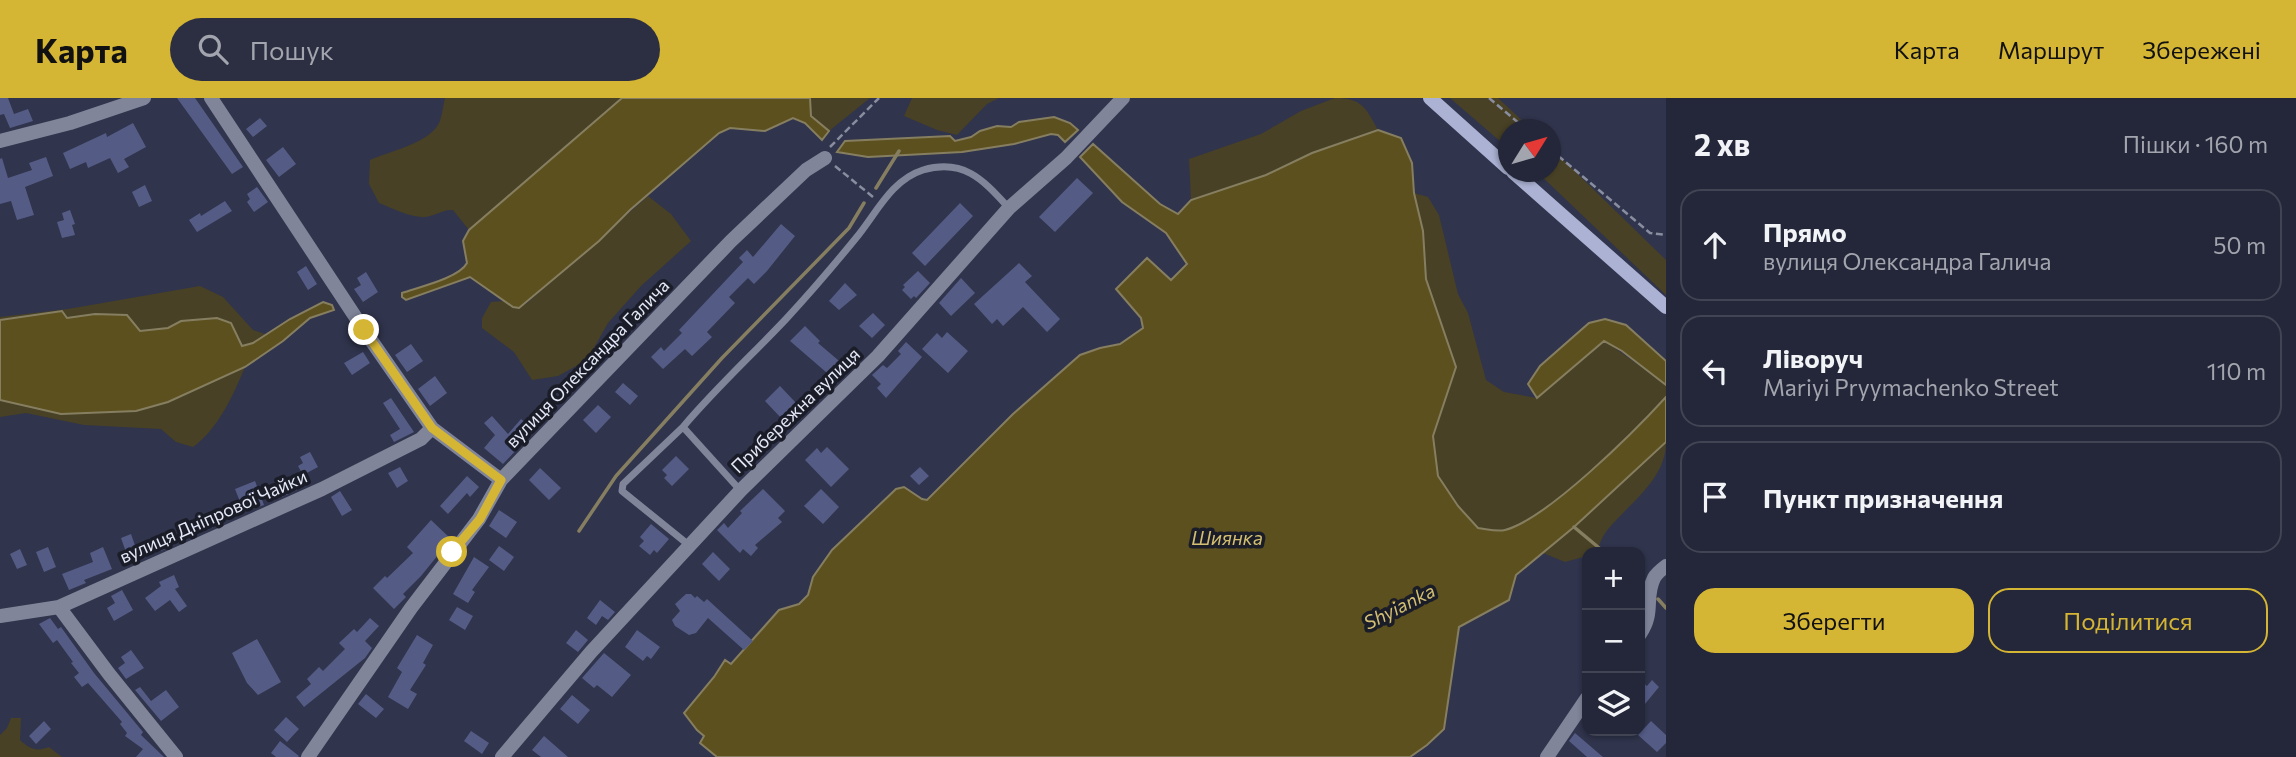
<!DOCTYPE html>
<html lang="uk">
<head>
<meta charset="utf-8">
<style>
  :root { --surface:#242739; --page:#2c2f41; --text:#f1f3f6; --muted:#a3a5ae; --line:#414453; --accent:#d5b534 }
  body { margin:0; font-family:Commissioner,sans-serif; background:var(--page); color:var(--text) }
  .controls { position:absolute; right:21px; bottom:21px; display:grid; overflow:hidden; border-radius:14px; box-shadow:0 2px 5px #0004 }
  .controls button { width:63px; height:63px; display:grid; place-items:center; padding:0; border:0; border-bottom:2px solid var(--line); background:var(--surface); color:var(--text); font:35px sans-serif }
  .compass { position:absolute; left:1498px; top:21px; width:63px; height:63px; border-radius:50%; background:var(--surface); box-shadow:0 2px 5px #0004; rotate:53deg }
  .stop { position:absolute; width:21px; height:21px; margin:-16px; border:5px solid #d5b534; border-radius:50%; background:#fff }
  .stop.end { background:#d5b534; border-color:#fff; box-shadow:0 2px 7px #0008 }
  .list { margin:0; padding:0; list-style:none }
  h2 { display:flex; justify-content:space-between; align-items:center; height:91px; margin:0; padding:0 28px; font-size:30px }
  h2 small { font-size:23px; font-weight:400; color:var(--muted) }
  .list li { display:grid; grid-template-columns:46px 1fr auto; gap:21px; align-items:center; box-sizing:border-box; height:112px; margin:0 14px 14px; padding:0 14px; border:2px solid var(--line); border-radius:21px }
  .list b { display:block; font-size:26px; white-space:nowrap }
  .list p { margin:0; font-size:23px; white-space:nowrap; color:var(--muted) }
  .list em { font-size:23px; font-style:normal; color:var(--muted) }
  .actions { display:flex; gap:14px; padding:21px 28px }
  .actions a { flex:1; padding:16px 0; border:2px solid var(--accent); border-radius:21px; text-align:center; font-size:24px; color:var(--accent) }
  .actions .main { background:var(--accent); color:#111 }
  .icon { flex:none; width:38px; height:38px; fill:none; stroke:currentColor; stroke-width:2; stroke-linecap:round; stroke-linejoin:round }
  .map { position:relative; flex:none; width:1666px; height:659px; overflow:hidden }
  header { display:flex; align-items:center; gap:42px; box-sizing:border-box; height:98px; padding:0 35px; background:var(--accent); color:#111 }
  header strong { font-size:33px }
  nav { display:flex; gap:38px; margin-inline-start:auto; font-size:24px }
  .search { width:490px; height:63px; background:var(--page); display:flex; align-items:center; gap:18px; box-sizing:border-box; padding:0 24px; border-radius:38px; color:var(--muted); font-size:26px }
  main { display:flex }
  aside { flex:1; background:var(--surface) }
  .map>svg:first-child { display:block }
</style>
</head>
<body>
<header>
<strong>Карта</strong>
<div class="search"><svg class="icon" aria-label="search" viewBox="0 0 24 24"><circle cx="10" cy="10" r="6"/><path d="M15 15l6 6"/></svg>Пошук</div>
<nav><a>Карта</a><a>Маршрут</a><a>Збережені</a></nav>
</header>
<main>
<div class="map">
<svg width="1666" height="659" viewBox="0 0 1666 659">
  <rect width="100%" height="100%" fill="#30344c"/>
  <path fill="#484125" d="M445,0H622L469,132L453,112C443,111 435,118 425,119C409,119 394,111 379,105L369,86L370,62C390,53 426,46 438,27C442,20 443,8 445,0Z
    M810,0H870L829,33L811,18Z
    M912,0H999L987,6L957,37L937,32L904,18Z
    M1335,0C1362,0 1366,10 1378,32L1312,55L1266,77L1191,102L1189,61L1261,36L1301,13Z
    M1450,0H1498L1531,31L1508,32V50Z
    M1551,50L1666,162V197L1537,74H1550Z
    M1414,95L1428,99L1439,117L1458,196L1468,215L1486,282L1504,294L1537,300L1605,243L1666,287V299L1659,307C1623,341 1550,420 1505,432C1497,434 1487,431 1478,430L1458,408L1438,378L1433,338L1456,269L1426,181L1423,133Z
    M648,98L671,116L691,143L641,188L608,225L587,262L558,278L532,282L514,254L482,230V220L491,204L504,203L513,209L526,206Z
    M200,188L223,199L253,232L268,237L253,246L242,248L231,225L181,223L168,230L140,233L127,217L95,216L67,220L62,213L0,222V219L68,211Z
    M245,269C233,298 218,331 193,349L176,344L161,331L84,327L26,315L0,319V302L61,316L168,304Z
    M1666,344C1666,381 1631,404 1609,430C1603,436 1600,446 1596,454H1587V458L1565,464L1543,455Z
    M11,620H21L20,642C30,651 36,654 49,649L62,659H0V637L7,630Z"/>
  <path fill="#5d501f" stroke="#867e60" stroke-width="2" d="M622,0H810L811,18L829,33L822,42L805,25L793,20L765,33L730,30L719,35L630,112L599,143L519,210L513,209L470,179L406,202L402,199V195C419,189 459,180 467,165L463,143L469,132Z
    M1054,19L1070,25L1078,32L1065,44L1058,37L1051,36L1014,46L962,54L868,59L837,54L845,43L950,38L955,43L971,39L980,33L997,28L1011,29L1019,24Z
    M1378,32L1401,40L1412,65L1414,95L1423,133L1426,181L1456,269L1433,338L1438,378L1458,408L1478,430C1487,431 1497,434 1505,432C1547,421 1635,333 1666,299V344L1574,429L1516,477L1509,502L1459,529L1444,631L1427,647L1410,659H717L700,645L704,638L697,632L684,615L714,579L725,562L731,566L779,512L799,506L808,497L813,479L832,452L896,391L904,389L922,401L927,402L1013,316L1080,257L1100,250L1120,246L1143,230L1141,220L1116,191L1147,160L1171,182L1187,166L1166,135L1122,104L1080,59L1093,46L1160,106L1178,116L1191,102L1266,77L1312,55Z
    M323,204L332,207L334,212L310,220L283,243L245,269L168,304L136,313L61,316L0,302V222L62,213L67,220L95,216L127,217L140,233L168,230L181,223L217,220L231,225L242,248L253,245L290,221Z
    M1605,221L1626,227L1666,263V287L1622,253L1604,243L1537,300L1528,286L1540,268L1589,225Z"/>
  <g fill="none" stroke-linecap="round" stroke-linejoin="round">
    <path stroke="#867e60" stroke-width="3.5" d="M876,90L899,53
      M1574,429L1604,454
      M579,433L616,378L722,260L849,130L864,105
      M1658,501L1666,510"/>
  </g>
  <path fill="#545c86" d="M0,0H8L14,16L28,11L33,23L10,30L4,16L0,17Z
    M177,0H195L243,69L232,76Z
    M260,20L267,28L253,39L246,31Z
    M133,25L146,49L124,61L129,69L118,75L110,60L88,70L86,64L70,71L63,55L106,35L107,39Z
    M283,49L296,66L279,79L266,62Z
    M46,59L53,78L25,89L34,117L17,122L11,103L0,106V61L2,60L8,80L32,72L29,65Z
    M1077,80L1093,95L1055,134L1039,119Z
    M145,87L152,103L139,109L132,94Z
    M257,89L268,104L254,114L247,104L250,101L247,96Z
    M225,103L232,113L197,134L189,122L200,115L201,118Z
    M960,105L973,118L925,168L912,155Z
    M70,112L75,126L72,127L75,137L62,140L57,124L64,122L62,115Z
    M781,126L795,138L767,173L754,186L748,180L729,199L735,205L707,234L712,239L692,258L685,251L663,271L651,259L661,249L664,253L682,235L679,232L743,164L739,160L747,152L753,159Z
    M1019,165L1032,178L1025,184L1060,221L1047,234L1023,209L1003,228L997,221L992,226L974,206Z
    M306,168L317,186L308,192L297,174Z
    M918,173L930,185L916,200L914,198L911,201L902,192L905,189L903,187Z
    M366,174L378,194L363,204L354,191L361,187L357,180Z
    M961,180L975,195L951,218L939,205Z
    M845,185L857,197L839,212L829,203Z
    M873,215L885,227L872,240L859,228Z
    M805,228L820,243L818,245L845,268L834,281L790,243Z
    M947,234L968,253L948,275L922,251L937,235L942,240Z
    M906,244L922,259L886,300L877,290L881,286L872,277L883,267L887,270L901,256L898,253Z
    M411,246L423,263L407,274L395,257Z
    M363,254L370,265L352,277L344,265Z
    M435,278L447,295L430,308L418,291Z
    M623,285L638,298L630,307L615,294Z
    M780,288L797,306L782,321L765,303Z
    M391,300L414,334L394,344L390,337L400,331L383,305Z
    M598,307L611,319L596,335L583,322Z
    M492,318L508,336L521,321L535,332L503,366L484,350L495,337L484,325Z
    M827,349L849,371L831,389L805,362L817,350L821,355Z
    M310,354L318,369L303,377L298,368L303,365L300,359Z
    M676,358L689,371L672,388L664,380L667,377L662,372Z
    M400,369L408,383L397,390L388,375Z
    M920,369L929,378L919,387L910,378Z
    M540,370L561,390L549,402L529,382Z
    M467,378L479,389L470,399L467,395L448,416L440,408Z
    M292,380L297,392L282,399L276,386Z
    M255,383L264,407L244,414L235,391Z
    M763,391L785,413L778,420L782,424L755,447L758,450L751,458L743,451L740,455L717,432L724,425L728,430L742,415L740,413Z
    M821,391L839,409L823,426L804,408Z
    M340,393L352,412L342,418L331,399Z
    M499,412L517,424L506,440L489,428Z
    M213,414L218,427L207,432L202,419Z
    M431,422L451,441L421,478L403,496L406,499L394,511L373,490L385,478L387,480L413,455L407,449Z
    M651,426L669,441L657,455L654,452L650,457L639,448L644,443L640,439Z
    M166,434L172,448L161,453L154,439Z
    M131,436L137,453L127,457L121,440Z
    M499,448L514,459L504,473L489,462Z
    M48,449L56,469L44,474L36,454Z
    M103,449L112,471L84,482L86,485L69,492L62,476L93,464L90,455Z
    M20,451L27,467L17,471L10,456Z
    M713,454L730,471L719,483L702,466Z
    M474,459L489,469L472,492L475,494L468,505L453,496Z
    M174,477L179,489L175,491L187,508L179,514L170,502L155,513L145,500L161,488L159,484Z
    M122,492L133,512L114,523L107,510L115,505L111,498Z
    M686,496H691L695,500L697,498L704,504L707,501L753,543L744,552L708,520L696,535L689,537L675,528L672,522L680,513L675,506Z
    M600,502L615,514L608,522L602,518L596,527L587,520Z
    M457,509L473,518L465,532L449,522Z
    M50,520L58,531L61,529L94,575L143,634L141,637L164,659H136L143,651L125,638L127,635L120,626L122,624L88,585L82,589L74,579L79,575L71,565L73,564L57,542L53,545L39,526Z
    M370,520L379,528L365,543L372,550L365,560L304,609L296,599L311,586L307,581L319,569L323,573L345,551L339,545L354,531L357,534Z
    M576,532L588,542L578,554L566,545Z
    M637,532L660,549L651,561L647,558L643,563L625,549Z
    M417,537L433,547L423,565L426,567L410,592L417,596L408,611L388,599L402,574L397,570Z
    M257,541L281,584L258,597L247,585L232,555Z
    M131,552L144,570L126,581L118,570L125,565L121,559Z
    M604,555L631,577L612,599L597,587L594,590L582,580Z
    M1652,582L1659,589L1640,612V583L1647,588Z
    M140,589L151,603L166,592L179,609L161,623L135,592Z
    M366,596L384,611L376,620L358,606Z
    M572,597L590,612L578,626L560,611Z
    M286,619L299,631L287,644L274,632Z
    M44,623L51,631L36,646L29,638Z
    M1651,623L1666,637V645L1657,654L1638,637Z
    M471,633L489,645L482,656L464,643Z
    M1575,635L1603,659H1587L1569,643Z
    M544,638L568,659H541L532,652Z
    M280,643L299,658L298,659H276L271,655Z"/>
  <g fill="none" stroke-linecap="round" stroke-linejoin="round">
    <path stroke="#898da0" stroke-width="2.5" stroke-dasharray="7 3.5" stroke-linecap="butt" d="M1489,0L1527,32
      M830,49L879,0
      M1550,51L1650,135L1666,137
      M835,68L873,99"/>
    <path stroke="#81859a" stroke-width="7" d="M683,329L623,386L622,393L690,448
      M740,392L683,329C715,291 752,257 786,221C810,195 834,167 856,140C876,116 891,82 923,72C965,60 984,83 1009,110"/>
    <path stroke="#81859a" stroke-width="14" d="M211,0L364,232L432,330L501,382
      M0,43L70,25L144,0
      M59,509L109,576L176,659
      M0,518L59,509L322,391L421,341L432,330
      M1640,536C1655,514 1644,500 1654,480C1656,476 1662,471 1666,468
      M308,659L411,510L479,421L501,382L731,143L806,72L825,60
      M502,659L591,554L741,392L878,258L1009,110L1066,60L1123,0
      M1547,659L1587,600"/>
    <path stroke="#abb2d3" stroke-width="14" d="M1430,0L1508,70
      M1513,74L1666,209"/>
  </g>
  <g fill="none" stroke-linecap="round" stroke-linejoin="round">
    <path stroke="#d5b534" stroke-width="9" d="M364,232L432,330L501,382L480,421L452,454"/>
  </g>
  <g text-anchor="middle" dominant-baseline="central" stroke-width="7" stroke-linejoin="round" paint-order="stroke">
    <g font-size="18" fill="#e4e8f7" stroke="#1a1d28">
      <text transform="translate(587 265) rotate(-46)">вулиця Олександра Галича</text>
      <text transform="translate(795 312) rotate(-44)">Прибережна вулиця</text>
      <text transform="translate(213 418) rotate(-24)">вулиця Дніпрової Чайки</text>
    </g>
    <g font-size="19" font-style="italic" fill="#d4bf72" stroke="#1a1d28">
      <text x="1227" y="439">Шиянка</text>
      <text transform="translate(1399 508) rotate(-27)">Shyianka</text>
    </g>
  </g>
</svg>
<div class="controls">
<button>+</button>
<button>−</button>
<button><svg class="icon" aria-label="layers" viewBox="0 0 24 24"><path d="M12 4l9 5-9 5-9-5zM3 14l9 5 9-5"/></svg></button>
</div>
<svg class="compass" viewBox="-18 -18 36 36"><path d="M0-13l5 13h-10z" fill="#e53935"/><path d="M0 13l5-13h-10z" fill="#a3a5ae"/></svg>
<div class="stop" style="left:452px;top:454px"></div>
<div class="stop end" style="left:364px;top:232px"></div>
</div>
<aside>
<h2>2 хв<small>Пішки · 160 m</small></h2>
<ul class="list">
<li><svg class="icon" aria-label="ahead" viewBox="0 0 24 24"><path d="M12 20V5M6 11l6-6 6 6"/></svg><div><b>Прямо</b><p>вулиця Олександра Галича</p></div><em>50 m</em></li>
<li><svg class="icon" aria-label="left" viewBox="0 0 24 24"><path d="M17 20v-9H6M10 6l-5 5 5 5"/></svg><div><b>Ліворуч</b><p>Mariyi Pryymachenko Street</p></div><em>110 m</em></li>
<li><svg class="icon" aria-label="arrive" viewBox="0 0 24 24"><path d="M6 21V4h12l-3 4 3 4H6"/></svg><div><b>Пункт призначення</b></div></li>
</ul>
<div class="actions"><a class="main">Зберегти</a><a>Поділитися</a></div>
</aside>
</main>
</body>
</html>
